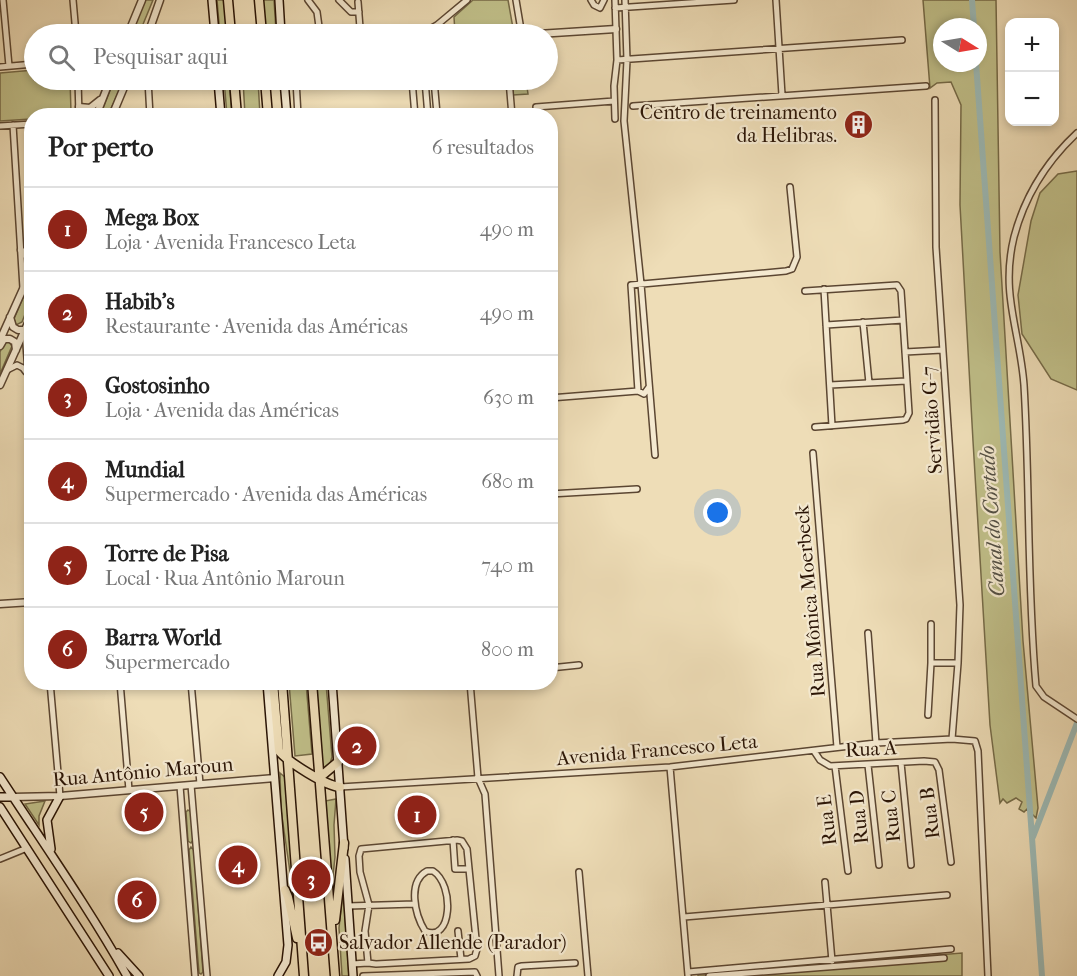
<!DOCTYPE html>
<html lang="pt">
<head>
<meta charset="utf-8">
<style>
  :root { --surface:#fff; --page:#f6f6f6; --text:#222; --muted:#767676; --line:#e0e0e0; --accent:#8f2418 }
  body { margin:0; font-family:"IM FELL French Canon",serif; background:var(--page); color:var(--text) }
  .controls { position:absolute; right:18px; top:18px; display:grid; overflow:hidden; border-radius:12px; box-shadow:0 3px 9px #0003 }
  .controls button { width:54px; height:54px; display:grid; place-items:center; padding:0; border:0; border-bottom:2px solid var(--line); background:var(--surface); color:var(--text); font:30px sans-serif }
  .compass { position:absolute; left:933px; top:18px; width:54px; height:54px; border-radius:50%; background:var(--surface); box-shadow:0 3px 9px #0003; rotate:101deg }
  .you { position:absolute; left:718px; top:513px; width:21px; height:21px; margin:-15px; border:4px solid #fff; border-radius:50%; background:#1a73e8; box-shadow:0 0 0 9px #1a73e833 }
  .badge { display:grid; place-items:center; width:39px; height:39px; border-radius:50%; background:var(--accent); color:#fff; font-size:20px; font-weight:700 }
  .pin { position:absolute; translate:-50% -50%; border:3px solid #fff; box-shadow:0 2px 6px #0006 }
  .list { margin:0; padding:0; list-style:none }
  h2 { display:flex; justify-content:space-between; align-items:center; height:78px; margin:0; padding:0 24px; font-size:26px }
  h2 small { font-size:20px; font-weight:400; color:var(--muted) }
  .list li { display:grid; grid-template-columns:39px 1fr auto; gap:18px; align-items:center; box-sizing:border-box; height:84px; padding:0 24px; border-top:2px solid var(--line) }
  .list b { display:block; font-size:22px; white-space:nowrap }
  .list p { margin:0; font-size:20px; white-space:nowrap; color:var(--muted) }
  .list em { font-size:20px; font-style:normal; color:var(--muted) }
  .icon { flex:none; width:33px; height:33px; fill:none; stroke:currentColor; stroke-width:2; stroke-linecap:round; stroke-linejoin:round }
  .map { position:relative; flex:none; width:1077px; height:976px; overflow:hidden }
  .search { position:absolute; background:var(--surface); box-shadow:0 3px 9px #0003; left:24px; top:24px; width:534px; height:66px; display:flex; align-items:center; gap:15px; box-sizing:border-box; padding:0 21px; border-radius:33px; color:var(--muted); font-size:22px }
  .panel { position:absolute; background:var(--surface); box-shadow:0 3px 9px #0003; left:24px; top:108px; width:534px; height:582px; border-radius:24px }
  .map>svg:first-child { display:block }
</style>
</head>
<body>
<div class="map">
<svg width="1077" height="976" viewBox="0 0 1077 976">
  <rect width="100%" height="100%" fill="#eeddb7"/>
  <filter id="stains"><feTurbulence type="fractalNoise" baseFrequency=".00333" numOctaves="4"/><feColorMatrix values="0 0 0 0 .2 0 0 0 0 .09 0 0 0 0 .02 0 0 0 .5 -.17"/></filter>
  <radialGradient id="worn" r=".72"><stop offset=".6" stop-color="#630" stop-opacity="0"/><stop offset="1" stop-color="#630" stop-opacity=".3"/></radialGradient>
  <path fill="#c0bf89" stroke="#756a47" stroke-width="1.5" fill-rule="evenodd" d="M145,0H153L139,34H131Z
    M217,0H226L228,34H220Z
    M262,0H274L276,31L267,32L265,30Z
    M473,0H508L513,28L455,33L454,17Z
    M923,0H996L1000,252L1023,641L1038,808L1036,818L1027,809L1024,812L1019,809L1022,802L1016,798L1007,803L1003,799L1000,803L990,725L973,441L960,205L961,105L951,82L937,83L930,88ZM942,27H978V63H942Z
    M34,70V80H70L71,112L66,115L32,116L31,119L0,121V73Z
    M114,80H124L108,115H100Z
    M224,80H229L232,115H227Z
    M243,80H258L260,115H245Z
    M511,80H526L528,94L513,95Z
    M1077,171V390L1051,379L1022,334L1018,295L1031,221L1040,193L1058,174Z
    M31,279V299L22,322L16,325L14,319Z
    M8,341L12,346L0,374V352L4,343Z
    M289,683H306L312,754L295,756Z
    M316,683H326L332,757L329,767L323,770Z
    M280,773L287,779L296,913L281,810Z
    M336,799L334,825L335,857L331,894L325,801Z
    M45,801L39,816V825L25,804Z
    M188,810L191,812L193,840L191,843L188,841L186,812Z
    M191,847L194,850L203,972L201,974L199,973L189,850Z
    M343,889L349,976H342L339,928Z
    M962,953V976H698V974Z"/>
  <g fill="none" stroke-linecap="round" stroke-linejoin="round">
    <path stroke="#9cbab6" stroke-width="6" d="M972,0L974,27
      M976,63L1042,976
      M1033,837L1077,723"/>
    <defs>
      <path id="minor" d="M3,0L9,66
        M73,0L76,34
        M308,0L317,12L320,34
        M339,0L351,12H359
        M516,0L520,24
        M591,0L594,5L600,8L604,0
        M615,0L617,60L614,86L615,119
        M625,0L627,60L624,121L641,284L655,455
        M776,0L782,95
        M358,2L360,28
        M615,8L734,0
        M343,34L430,29L437,25L467,0
        M617,60L902,40
        M0,67L34,64
        M78,80L79,116
        M148,80L150,116
        M296,80L298,116
        M412,80L415,116
        M425,80L428,116
        M434,80L437,114L441,115L463,114L464,116
        M509,80L512,116
        M935,100L936,247L960,605L958,663L952,739
        M633,106L926,86
        M536,107L614,101
        M13,125L23,288
        M0,126L32,124
        M1077,133C1046,162 1025,195 1014,237C1000,294 1020,331 1024,385C1030,485 1027,586 1036,686L1044,697L1077,719
        M824,289L832,426
        M805,291L897,285L901,291L903,320
        M863,322L869,383
        M25,330L32,429
        M905,352L942,350
        M7,370L17,365L23,368L26,372
        M830,385L906,381
        M649,387L644,394L638,391L631,285L786,271L792,269L797,257L790,187
        M550,398L638,391
        M815,427L903,420L906,419L909,413L903,320L826,325
        M813,453L837,747
        M550,494L637,489
        M931,624V663
        M868,633L876,743
        M550,668L579,665
        M50,682L60,796
        M120,682L129,790
        M191,682L200,784
        M470,682L478,778L485,794L499,976
        M928,715L931,663H958
        M814,751L820,760L830,766L924,761L935,762L939,770L951,862
        M901,763L911,865
        M868,765L879,865
        M835,766L848,871
        M670,767L688,975
        M191,785L207,976
        M180,786L195,976
        M340,787L670,767L876,743L952,739L975,741L978,751L988,976
        M453,840L455,869H469
        M457,840L462,841L467,849L477,949L475,956L469,959L376,964L368,963L365,931L369,905L360,872L359,856L361,849Z
        M0,859L27,848
        M427,871H433C455,885 452,944 425,931C415,915 407,882 427,871Z
        M579,872L588,976
        M825,882L832,961
        M348,906L415,904
        M684,917L947,895
        M458,931L461,959
        M352,964L368,963
        M688,972L951,949
        M363,976L475,972L477,976
        M517,976L518,967L522,966L575,963
        M709,976L944,958"/>
      <path id="tertiary" d="M128,34L142,0
        M148,34L160,0
        M538,34L616,29
        M79,107L90,108L100,100
        M96,116L110,80
        M112,116L127,80
        M21,250L25,255L32,257
        M10,317L13,327L18,330H25
        M0,340L32,269
        M0,346L4,339H10L15,342L16,350
        M0,385L32,314
        M0,604L32,602
        M13,797L60,796L275,778"/>
      <path id="secondary" d="M212,0L215,34
        M279,0L281,34
        M218,80L221,116
        M284,80L287,116
        M267,682L288,945L286,962L278,976
        M332,682L344,848
        M0,777C43,843 88,907 127,976
        M0,797H13
        M0,807L109,976
        M51,849L47,820L60,796
        M345,859L353,976
        M118,953L139,976"/>
      <path id="trunk" d="M228,0L231,34
        M259,0L262,34
        M234,80L237,116
        M265,80L268,116
        M273,682L279,751C288,762 326,786 340,787
        M282,682L304,976
        M312,682L335,976
        M319,778L338,762
        M285,890L288,897L297,938
        M335,920L344,843"/>
    </defs>
    <use href="#minor" stroke="#5b4632" stroke-width="8"/>
    <use href="#tertiary" stroke="#5b4632" stroke-width="9"/>
    <use href="#secondary" stroke="#2a1405" stroke-width="10"/>
    <use href="#trunk" stroke="#2a1405" stroke-width="11"/>
    <use href="#minor" stroke="#f4e9d0" stroke-width="5"/>
    <use href="#tertiary" stroke="#f4e9d0" stroke-width="6"/>
    <use href="#secondary" stroke="#f4e9d0" stroke-width="7"/>
    <use href="#trunk" stroke="#eeddb7" stroke-width="8"/>
  </g>
  <defs>
    <symbol id="building-disc" viewBox="-11 -11 22 22"><circle r="9.5" fill="#8f2418" stroke="#f4e9d0"/><path d="M-4-6H4V6H1V3H-1V6H-4ZM-2.5-4.3h1.7v1.8h-1.7ZM.8-4.3h1.7v1.8H.8ZM-2.5-1h1.7V.8h-1.7ZM.8-1h1.7V.8H.8Z" fill="#fff"/></symbol>
    <symbol id="bus-disc" viewBox="-11 -11 22 22"><circle r="9.5" fill="#8f2418" stroke="#f4e9d0"/><path d="M-5-6H5V4H4V6H2V4H-2V6H-4V4H-5ZM-3.5-4V0h7V-4ZM-3.5 1.2v1.5H-2V1.2ZM2 1.2v1.5H3.5V1.2Z" fill="#fff"/></symbol>
  </defs>
  <g fill-rule="evenodd">
    <use href="#building-disc" x="842" y="108" width="33" height="33"/>
    <use href="#bus-disc" x="302" y="926" width="33" height="33"/>
  </g>
  <g text-anchor="middle" dominant-baseline="central" stroke-width="4.5" stroke-linejoin="round" paint-order="stroke">
    <g font-size="20" fill="#2a1405" stroke="#f4e9d0" text-anchor="end">
      <text x="837" y="112">Centro de treinamento<tspan x="837" dy="23">da Helibras.</tspan></text>
      <text x="339" y="942" text-anchor="start">Salvador Allende (Parador)</text>
    </g>
    <g font-size="20" fill="#2a1405" stroke="#f4e9d0">
      <text transform="translate(932 420) rotate(-94)">Servidão G-7</text>
      <text transform="translate(810 601) rotate(-95)">Rua Mônica Moerbeck</text>
      <text transform="translate(871 749) rotate(-3)">Rua A</text>
      <text transform="translate(657 750) rotate(-5)">Avenida Francesco Leta</text>
      <text transform="translate(143 772) rotate(-5)">Rua Antônio Maroun</text>
      <text transform="translate(930 813) rotate(-97)">Rua B</text>
      <text transform="translate(891 816) rotate(-96)">Rua C</text>
      <text transform="translate(859 817) rotate(-96)">Rua D</text>
      <text transform="translate(827 820) rotate(-97)">Rua E</text>
    </g>
    <g font-size="21" font-style="italic" fill="#524e43" stroke="#f4e9d0">
      <text transform="translate(992 521) rotate(-94)">Canal do Cortado</text>
    </g>
  </g>
  <rect width="100%" height="100%" filter="url(#stains)"/>
  <rect width="100%" height="100%" fill="url(#worn)"/>
</svg>
<div class="controls">
<button>+</button>
<button>−</button>
</div>
<svg class="compass" viewBox="-18 -18 36 36"><path d="M0-13l5 13h-10z" fill="#e53935"/><path d="M0 13l5-13h-10z" fill="#767676"/></svg>
<div class="you"></div>
<div class="pin badge" style="left:417px;top:815px">1</div>
<div class="pin badge" style="left:357px;top:746px">2</div>
<div class="pin badge" style="left:311px;top:879px">3</div>
<div class="pin badge" style="left:238px;top:865px">4</div>
<div class="pin badge" style="left:144px;top:812px">5</div>
<div class="pin badge" style="left:137px;top:900px">6</div>
<div class="search"><svg class="icon" aria-label="search" viewBox="0 0 24 24"><circle cx="10" cy="10" r="6"/><path d="M15 15l6 6"/></svg>Pesquisar aqui</div>
<section class="panel">
<h2>Por perto<small>6 resultados</small></h2>
<ul class="list">
<li><span class="badge">1</span><div><b>Mega Box</b><p>Loja · Avenida Francesco Leta</p></div><em>490 m</em></li>
<li><span class="badge">2</span><div><b>Habib's</b><p>Restaurante · Avenida das Américas</p></div><em>490 m</em></li>
<li><span class="badge">3</span><div><b>Gostosinho</b><p>Loja · Avenida das Américas</p></div><em>630 m</em></li>
<li><span class="badge">4</span><div><b>Mundial</b><p>Supermercado · Avenida das Américas</p></div><em>680 m</em></li>
<li><span class="badge">5</span><div><b>Torre de Pisa</b><p>Local · Rua Antônio Maroun</p></div><em>740 m</em></li>
<li><span class="badge">6</span><div><b>Barra World</b><p>Supermercado</p></div><em>800 m</em></li>
</ul>
</section>
</div>
</body>
</html>
